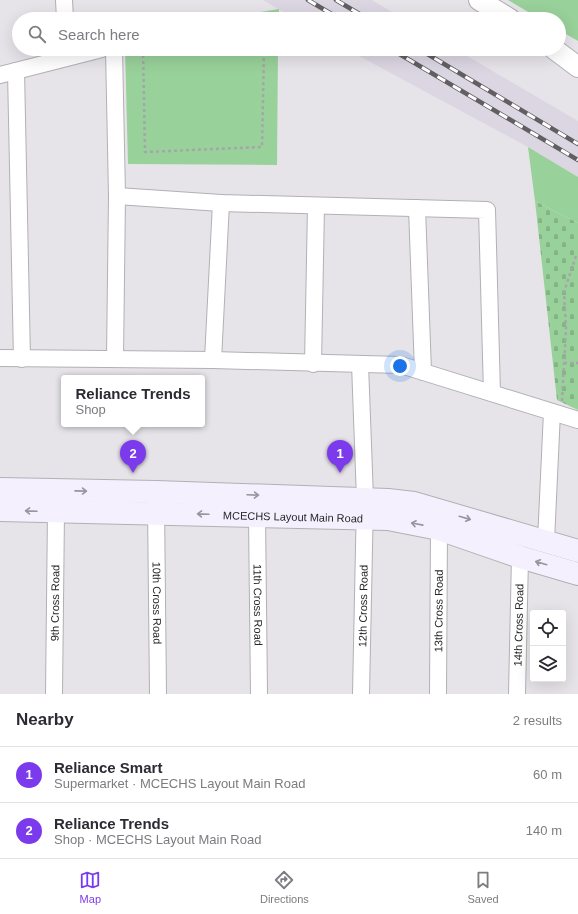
<!DOCTYPE html>
<html lang="en">
<head>
<meta charset="utf-8">
<style>
  :root { --surface:#fff; --page:#f2f2f3; --text:#2b2b33; --muted:#7c7c81; --line:#e1e1e2; --accent:#7c3aed }
  body { margin:0; font-family:Helvetica,sans-serif; background:var(--page); color:var(--text) }
  .controls { position:absolute; right:12px; bottom:12px; display:grid; overflow:hidden; border-radius:4px; box-shadow:0 4px 16px #0002 }
  .controls button { width:36px; height:36px; display:grid; place-items:center; padding:0; border:0; border-bottom:1px solid var(--line); background:var(--surface); color:var(--text); font:20px sans-serif }
  .you { position:absolute; left:400px; top:366px; width:14px; height:14px; margin:-10px; border:3px solid #fff; border-radius:50%; background:#1a73e8; box-shadow:0 0 0 6px #1a73e833 }
  .badge { display:grid; place-items:center; width:26px; height:26px; border-radius:50%; background:var(--accent); color:#fff; font-size:13px; font-weight:700 }
  .pin { position:absolute; translate:-50% -33px; filter:drop-shadow(0 1px 2px #0008) }
  .pin::after { content:''; position:absolute; top:21px; width:14px; height:12px; background:inherit; clip-path:polygon(0 0,100% 0,50% 100%) }
  .popup { position:absolute; left:61px; top:375px; width:144px; height:52px; box-sizing:border-box; display:grid; place-content:center; border-radius:4px; background:var(--surface); filter:drop-shadow(0 1px 3px #0005); font-size:13px; white-space:nowrap; color:var(--muted) }
  .popup b { font-size:15px; color:var(--text) }
  .popup::after { content:''; position:absolute; left:50%; top:100%; margin-left:-8px; border:8px solid transparent; border-top-color:var(--surface) }
  .list { margin:0; padding:0; list-style:none }
  h2 { display:flex; justify-content:space-between; align-items:center; height:52px; margin:0; padding:0 16px; font-size:17px }
  h2 small { font-size:13px; font-weight:400; color:var(--muted) }
  .list li { display:grid; grid-template-columns:26px 1fr auto; gap:12px; align-items:center; box-sizing:border-box; height:56px; padding:0 16px; border-top:1px solid var(--line) }
  .list b { display:block; font-size:15px; white-space:nowrap }
  .list p { margin:0; font-size:13px; white-space:nowrap; color:var(--muted) }
  .list em { font-size:13px; font-style:normal; color:var(--muted) }
  .icon { flex:none; width:22px; height:22px; fill:none; stroke:currentColor; stroke-width:2; stroke-linecap:round; stroke-linejoin:round }
  .map { position:relative; flex:none; width:578px; height:694px; overflow:hidden }
  .search { position:absolute; background:var(--surface); box-shadow:0 4px 16px #0002; left:12px; right:12px; top:12px; height:44px; display:flex; align-items:center; gap:10px; box-sizing:border-box; padding:0 14px; border-radius:22px; color:var(--muted); font-size:15px }
  .sheet { height:164px; background:var(--surface) }
  nav { display:flex; justify-content:space-around; align-items:center; box-sizing:border-box; height:56px; border-top:1px solid var(--line); background:var(--surface); font-size:11px; color:var(--muted) }
  nav a { display:grid; justify-items:center; gap:2px }
  nav .on { color:var(--accent) }
  .map>svg:first-child { display:block }
</style>
</head>
<body>
<div class="map">
<svg width="578" height="694" viewBox="0 0 578 694">
  <defs>
    <pattern id="cemetery-stones" width="16" height="16" patternUnits="userSpaceOnUse"><rect width="16" height="16" fill="#99d19a"/><path d="M2 7V4a2 2 0 0 1 4 0v3zM10 15v-3a2 2 0 0 1 4 0v3z" fill="#84b385"/></pattern>
  </defs>
  <rect width="100%" height="100%" fill="#e6e4e9"/>
  <path fill="#dbd6e2" d="M263,0H372L404,19H295Z
    M346,49H455L578,121V177L528,147Z"/>
  <path fill="#99d19a" d="M508,0H578V41L559,30V19H540Z
    M279,9V19H218Z
    M125,49H278L277,165L128,164Z
    M528,147L578,177V223L535,201Z"/>
  <path fill="url(#cemetery-stones)" d="M535,201L578,223V410L557,400Z"/>
  <g fill="none" stroke-linecap="round" stroke-linejoin="round">
    <defs>
      <g id="minor">
        <path d="M64,0L65,19"/>
        <path d="M114,49L117,196L115,359"/>
        <path d="M16,71L22,359"/>
        <path d="M0,75L102,49"/>
        <path d="M117,196L221,203L487,210L492,393"/>
        <path d="M417,208L423,372"/>
        <path d="M0,358L213,360L401,365L578,420"/>
        <path d="M213,360L221,203"/>
        <path d="M313,364L316,206"/>
        <path d="M360,364L365,499L361,694"/>
        <path id="s1" d="M156,504L158,694"/>
        <path id="s2" d="M257,516L259,694"/>
        <path d="M546,541L552,412"/>
        <path id="s3" d="M54,694L56,511"/>
        <path id="s4" d="M438,694L439,529"/>
        <path id="s5" d="M517,694L520,557"/>
      </g>
      <path id="tertiary" d="M479,0L510,19
        M554,49L578,67"/>
      <g id="secondary">
        <path d="M0,489L156,492L388,500L414,503L578,551"/>
        <path id="s6" d="M0,510L388,519L439,529L520,557L578,574"/>
      </g>
    </defs>
    <use href="#minor" stroke="#b3b0b5" stroke-width="18"/>
    <use href="#tertiary" stroke="#b3b0b5" stroke-width="22"/>
    <use href="#secondary" stroke="#b3b0b5" stroke-width="24"/>
    <path stroke="#a6a5a9" stroke-width="2.5" stroke-dasharray="3 3" stroke-linecap="butt" d="M255,19L264,18V19
      M143,49L145,152L262,147L264,49
      M564,363H578
      M562,401L566,328L564,292L576,256"/>
    <use href="#minor" stroke="#fff" stroke-width="16"/>
    <use href="#tertiary" stroke="#fff" stroke-width="20"/>
    <use href="#secondary" stroke="#f5f0fe" stroke-width="22"/>
    <defs>
      <path id="rail" d="M308,0L340,19
        M336,0L368,19
        M391,49L578,160
        M419,49L578,144"/>
    </defs>
    <use href="#rail" stroke="#615f62" stroke-width="4.5"/>
    <use href="#rail" stroke="#fff" stroke-width="3" stroke-dasharray="9" stroke-linecap="butt"/>
  </g>
  <defs><path id="oneway-shaft" d="M-6 0H5M1.5-3L5.5 0L1.5 3" fill="none" stroke-width="1.6" stroke-linecap="round" stroke-linejoin="round"/></defs>
  <g stroke="#98959e">
    <use href="#oneway-shaft" transform="translate(81 491) rotate(1)"/>
    <use href="#oneway-shaft" transform="translate(253 495) rotate(2)"/>
    <use href="#oneway-shaft" transform="translate(31 511) rotate(-178)"/>
    <use href="#oneway-shaft" transform="translate(203 514) rotate(-178)"/>
    <use href="#oneway-shaft" transform="translate(465 518) rotate(16)"/>
    <use href="#oneway-shaft" transform="translate(417 524) rotate(-169)"/>
    <use href="#oneway-shaft" transform="translate(541 563) rotate(-164)"/>
  </g>
  <g text-anchor="middle" dominant-baseline="central" stroke-width="3" stroke-linejoin="round" paint-order="stroke">
    <g font-size="11" fill="#272628" stroke="#fff">
      <text stroke="none"><textPath href="#s6" startOffset="293">MCECHS Layout Main Road</textPath></text>
      <text stroke="none"><textPath href="#s3" startOffset="91">9th Cross Road</textPath></text>
      <text stroke="none"><textPath href="#s1" startOffset="99">10th Cross Road</textPath></text>
      <text stroke="none"><textPath href="#s2" startOffset="89">11th Cross Road</textPath></text>
      <text transform="translate(363 606) rotate(-89)">12th Cross Road</text>
      <text stroke="none"><textPath href="#s4" startOffset="83">13th Cross Road</textPath></text>
      <text stroke="none"><textPath href="#s5" startOffset="69">14th Cross Road</textPath></text>
    </g>
  </g>
</svg>
<div class="controls">
<button><svg class="icon" aria-label="locate" viewBox="0 0 24 24"><circle cx="12" cy="12" r="6"/><path d="M12 2v4M12 18v4M2 12h4M18 12h4"/></svg></button>
<button><svg class="icon" aria-label="layers" viewBox="0 0 24 24"><path d="M12 4l9 5-9 5-9-5zM3 14l9 5 9-5"/></svg></button>
</div>
<div class="you"></div>
<div class="pin badge" style="left:340px;top:473px">1</div>
<div class="pin badge" style="left:133px;top:473px">2</div>
<div class="popup"><b>Reliance Trends</b>Shop</div>
<div class="search"><svg class="icon" aria-label="search" viewBox="0 0 24 24"><circle cx="10" cy="10" r="6"/><path d="M15 15l6 6"/></svg>Search here</div>
</div>
<section class="sheet">
<h2>Nearby<small>2 results</small></h2>
<ul class="list">
<li><span class="badge">1</span><div><b>Reliance Smart</b><p>Supermarket · MCECHS Layout Main Road</p></div><em>60 m</em></li>
<li><span class="badge">2</span><div><b>Reliance Trends</b><p>Shop · MCECHS Layout Main Road</p></div><em>140 m</em></li>
</ul>
</section>
<nav>
<a class="on"><svg class="icon" aria-label="map" viewBox="0 0 24 24"><path d="M3 6l6-2 6 2 6-2v14l-6 2-6-2-6 2zM9 4v14M15 6v14"/></svg>Map</a>
<a><svg class="icon" aria-label="directions" viewBox="0 0 24 24"><path d="M12 3l9 9-9 9-9-9zM9 14v-3h6M13 9l2 2-2 2"/></svg>Directions</a>
<a><svg class="icon" aria-label="saved" viewBox="0 0 24 24"><path d="M7 4h10v16l-5-4-5 4z"/></svg>Saved</a>
</nav>
</body>
</html>
